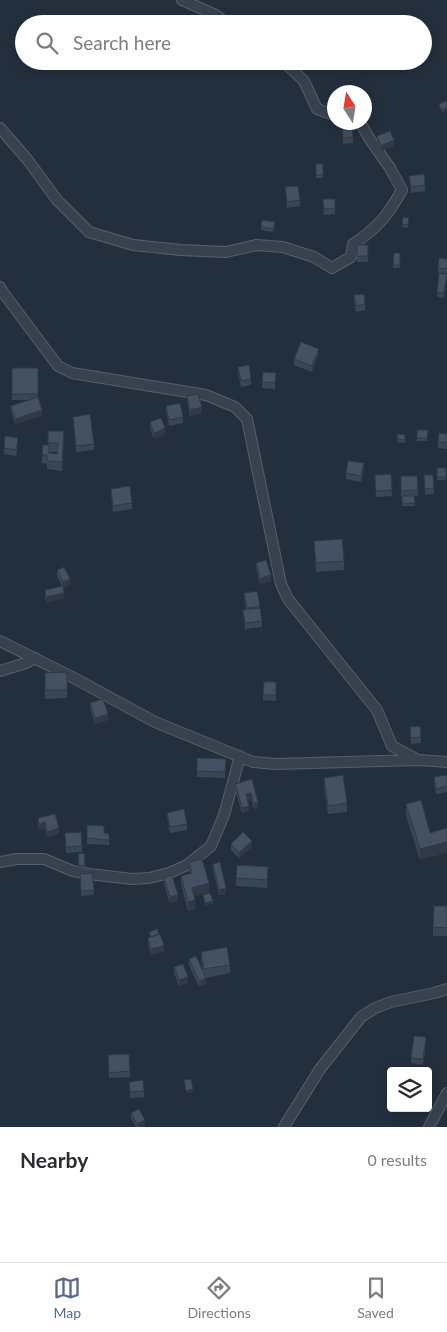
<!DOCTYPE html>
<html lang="en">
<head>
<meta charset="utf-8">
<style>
  :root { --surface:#fff; --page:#f2f2f3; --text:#2b2b33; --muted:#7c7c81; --line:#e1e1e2; --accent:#56698c }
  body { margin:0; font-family:Lato,sans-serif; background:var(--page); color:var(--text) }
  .controls { position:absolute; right:15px; bottom:15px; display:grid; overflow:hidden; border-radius:5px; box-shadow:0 2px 12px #0003 }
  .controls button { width:45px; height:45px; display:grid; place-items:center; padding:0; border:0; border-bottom:1px solid var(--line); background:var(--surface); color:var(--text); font:25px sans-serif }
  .compass { position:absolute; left:327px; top:85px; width:45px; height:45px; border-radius:50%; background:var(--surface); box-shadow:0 2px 12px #0003; rotate:348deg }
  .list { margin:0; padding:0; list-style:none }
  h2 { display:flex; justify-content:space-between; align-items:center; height:65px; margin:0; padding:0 20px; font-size:21px }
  h2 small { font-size:16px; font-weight:400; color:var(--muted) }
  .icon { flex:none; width:28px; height:28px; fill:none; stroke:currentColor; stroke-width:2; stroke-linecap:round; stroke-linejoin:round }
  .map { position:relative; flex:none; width:447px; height:1127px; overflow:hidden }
  .search { position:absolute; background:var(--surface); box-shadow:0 2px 12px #0003; left:15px; right:15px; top:15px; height:55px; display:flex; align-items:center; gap:12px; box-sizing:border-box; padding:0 18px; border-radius:28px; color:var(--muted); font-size:19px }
  .sheet { height:135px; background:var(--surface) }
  nav { display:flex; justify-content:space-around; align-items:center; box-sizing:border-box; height:70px; border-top:1px solid var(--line); background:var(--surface); font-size:14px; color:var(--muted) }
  nav a { display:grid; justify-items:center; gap:2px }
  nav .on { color:var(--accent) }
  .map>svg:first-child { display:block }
</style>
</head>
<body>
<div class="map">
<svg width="447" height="1127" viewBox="0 0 447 1127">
  <rect width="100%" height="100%" fill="#242f3e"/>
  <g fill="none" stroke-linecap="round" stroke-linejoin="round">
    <defs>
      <path id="minor" d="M182,0L216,15L227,24
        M283,61L304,81L317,109L334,115
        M0,128L27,159L57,200L89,232L133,245L181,250L226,252L256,245L283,247L314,257L332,268L351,257L353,244C378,228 388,215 402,190L390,168L369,138L360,122
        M0,287L2,291L58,366L72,373L206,395L235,407L247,419L281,584L288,599L377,710L392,746L418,760
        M0,641L74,678L155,722L253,762L275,764L418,760L447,762
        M0,671L26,663L35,658
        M0,862L17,859H44L73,871L89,874L132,879L149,878L169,873L187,865L211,846L224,815L240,756
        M284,1127L320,1069L361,1017L375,1008L391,1002L434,993L447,989
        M429,1127L447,1093"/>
    </defs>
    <use href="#minor" stroke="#565f6c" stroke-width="12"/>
    <use href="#minor" stroke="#38414e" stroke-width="10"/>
  </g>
  <path fill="#3b4654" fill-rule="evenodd" d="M342,125L353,137V143L343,144Z
    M377,136L394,146L381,151L377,142Z
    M316,164H323V178H316Z
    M409,176L425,185V191L411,193Z
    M285,187L300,200V206L287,208Z
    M323,199H335V214L324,215Z
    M409,221L408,228L402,227V224Z
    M275,225L273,232L261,230V227Z
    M357,245H368V262H357Z
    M394,253H400V268H393Z
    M447,259V280L444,298L437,297L439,274H438V268Z
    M354,295L365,304V310L356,312L354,301Z
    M319,354L312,372L294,365V359Z
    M238,367L251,379V385L241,387L238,373Z
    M12,368H38V398L42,416L15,424L11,411V406L31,400H12Z
    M263,372L276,373L275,389L262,388Z
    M187,396L202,413L190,416L187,402Z
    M166,406L183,417V423L169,426L166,411Z
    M73,417L94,444V450L76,452Z
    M150,422L165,434L154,439L150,428Z
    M417,430H428L427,441H417Z
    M48,431L64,439L62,471L47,469V464L42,463L43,445H48ZM49,452H57V454L49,453Z
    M447,434V449L438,448V442Z
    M405,438V443L397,442V439Z
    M18,443L16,456L4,454V448Z
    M437,468H446V480H437Z
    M364,469L361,482L346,479V473Z
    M391,474L392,496L376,497L375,475Z
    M424,475H433L434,494L425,495Z
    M401,476H417L418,496H414L415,506H402V496H408H401Z
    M111,489L132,503V509L113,512L111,495Z
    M314,541L344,561V570L316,572Z
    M256,563L271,581L260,584L256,568Z
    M57,570L70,585L63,588L64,598L46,603L45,596V590L62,586L57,576Z
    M244,593L260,606L262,621V627L245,629L243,610L246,609L244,599Z
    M67,672V698L45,699V673Z
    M276,682V701L263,700V695Z
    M90,703L108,720L95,724L90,708Z
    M410,727L421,737V743L411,744Z
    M197,758L226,759L225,778L197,777Z
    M447,775V792L436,794L434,783V777Z
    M324,778L347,803V812L328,814L324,787Z
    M252,779L258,808L254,809L251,799L248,800L249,811L242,813L235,790V784Z
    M421,800L420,860L406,815V804Z
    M167,813L187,824V830L170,833L167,818Z
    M38,818L59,834L47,837L45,828L39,830L38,824Z
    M87,825L104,833L109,834V845L87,844Z
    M65,833L82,846V852L66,853Z
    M231,844L252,847L239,858L231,850Z
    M78,854L85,865V868L79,869Z
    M189,862L209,892L194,896L195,909L188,911L181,884V876L190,873Z
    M213,864L226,894L219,895L213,870Z
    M80,874L94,890V895L81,896Z
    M268,876L267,888L236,886V878Z
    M164,878L178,901L170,903L164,884Z
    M447,906V936H433V927Z
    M149,932L164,952L151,955L148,943V938L150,937Z
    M201,952L230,965V973L206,978V984L199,987L189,965V959L203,972L201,961Z
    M174,967L188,983L179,986L174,973Z
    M426,1043L423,1065L411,1063V1058Z
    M108,1061L130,1071V1077L109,1078Z
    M129,1082L144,1091V1097L130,1098Z
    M131,1113L145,1125L142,1127H136L131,1119Z"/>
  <path fill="#303945" d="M447,108V111L441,113V110Z
    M394,140V146L381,151V146Z
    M447,274V280L444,298V293Z
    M319,349V354L312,372V366Z
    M202,407V413L190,416V410Z
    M42,410V416L15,424V419Z
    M165,428V434L154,439V433Z
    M271,575V581L260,584V578Z
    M70,579V585L63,588V582Z
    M64,593V598L46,603V597Z
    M108,714V720L95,724V718Z
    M251,793V799L246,800V794Z
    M258,802V808L254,809V803Z
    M249,806V811L242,813V808Z
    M45,822V828L39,830V824Z
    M59,828V834L47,837V832Z
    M252,841V847L239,858V853Z
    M447,842V853L420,860V849Z
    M209,883V892L192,896V888Z
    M226,888V894L219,895V890Z
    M178,895V901L170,903V897Z
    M195,900V909L188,911V902Z
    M213,901V904L205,906V903Z
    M164,946V952L151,955V949Z
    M188,977V983L179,986V980Z
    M206,978V984L199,987V981Z
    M193,1089V1092L186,1094V1091Z
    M145,1120V1125L142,1127H137V1124Z"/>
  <path fill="#455162" stroke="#303945" d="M447,101V108L441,110L439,104Z
    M352,124L353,137L343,138L342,125Z
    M390,131L394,140L381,146L377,136Z
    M316,164H323V175H316Z
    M424,174L425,185L411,187L409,176Z
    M298,186L300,200L287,202L285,187Z
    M323,199H335V208L324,209Z
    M403,217L409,218L408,225L402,224Z
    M262,220L275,222L273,229L261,227Z
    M357,245H368V256H357Z
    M394,253H400V265H393Z
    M439,258L447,259V269L438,268Z
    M439,273L447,274L444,293L437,292Z
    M364,294L365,304L356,306L354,295Z
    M301,342L319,349L312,366L294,359Z
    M249,365L251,379L241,381L238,367Z
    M12,368H38V394H12Z
    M263,372L276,373L275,383L262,382Z
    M198,394L202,407L190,410L187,396Z
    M38,397L42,410L15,419L11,406Z
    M180,403L183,417L169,420L166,406Z
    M90,414L94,444L76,446L73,417Z
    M161,418L165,428L154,433L150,422Z
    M417,430H428L427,438H417Z
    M48,431H64L62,462L47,461V455H42L43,445H49V453L57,454L58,443H48Z
    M439,433L447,434V443L438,442Z
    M398,434L405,435V440L397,439Z
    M5,436L18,438L16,450L4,448Z
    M348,461L364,463L361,476L346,473Z
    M437,468H446V477H437Z
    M391,474L392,490L376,491L375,475Z
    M424,475H433L434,488L425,489Z
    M401,476H417L418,490L401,491Z
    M130,486L132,503L113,506L111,489Z
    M402,496H414L415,503L402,504Z
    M342,539L344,561L316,563L314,541Z
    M266,560L271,575L260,578L256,563Z
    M64,567L70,579L63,582L57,570Z
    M63,586L64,593L46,597L45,590Z
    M257,591L260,606L247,608L244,593Z
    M260,608L262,621L245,623L243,610Z
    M67,672V690H45V673Z
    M264,682H276V695H263Z
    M103,699L108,714L95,718L90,703Z
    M420,726L421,737L411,738L410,727Z
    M197,758L226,759L225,772L197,771Z
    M343,775L347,803L328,806L324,778Z
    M447,775V786L436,789L434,777Z
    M252,779L258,802L254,803L251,793L246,794L249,806L242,808L235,784Z
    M421,800L430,833L447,828V842L420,849L406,804Z
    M184,809L187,824L170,827L167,813Z
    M55,814L59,828L47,832L45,822L39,824L38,818Z
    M87,825L104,826V833L109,834V840L87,838Z
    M81,832L82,846L66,847L65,833Z
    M243,832L252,841L239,853L231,844Z
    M84,853L85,865L79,866L78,854Z
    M202,859L209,883L192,888L195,900L188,902L181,876L192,873L189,862Z
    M220,862L226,888L219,890L213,864Z
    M237,865L268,867L267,880L236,878Z
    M92,873L94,890L81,891L80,874Z
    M172,875L178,895L170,897L164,878Z
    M210,893L213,901L205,903L203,895Z
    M434,906H447V928L433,927Z
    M157,929L159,934L151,937L149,932Z
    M160,934L164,946L151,949L148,938Z
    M227,947L230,965L204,969L201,952Z
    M196,956L206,978L199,981L189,959Z
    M183,964L188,977L179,980L174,967Z
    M414,1036L426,1037L423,1059L411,1058Z
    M129,1054L130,1071L109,1073L108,1055Z
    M191,1079L193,1089L186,1091L184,1080Z
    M143,1080L144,1091L130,1092L129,1082Z
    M139,1109L145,1120L137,1124L131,1113Z"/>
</svg>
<div class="controls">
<button><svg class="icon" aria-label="layers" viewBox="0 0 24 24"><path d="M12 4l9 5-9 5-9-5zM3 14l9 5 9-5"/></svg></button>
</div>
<svg class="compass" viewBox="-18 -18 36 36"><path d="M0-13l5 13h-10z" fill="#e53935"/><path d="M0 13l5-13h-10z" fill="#7c7c81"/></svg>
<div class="search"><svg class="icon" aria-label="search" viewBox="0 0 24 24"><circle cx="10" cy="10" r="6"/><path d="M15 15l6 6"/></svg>Search here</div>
</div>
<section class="sheet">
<h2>Nearby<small>0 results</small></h2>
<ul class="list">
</ul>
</section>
<nav>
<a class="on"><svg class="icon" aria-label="map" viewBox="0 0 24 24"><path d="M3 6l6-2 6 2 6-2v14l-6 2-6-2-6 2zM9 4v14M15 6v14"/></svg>Map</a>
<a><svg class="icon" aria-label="directions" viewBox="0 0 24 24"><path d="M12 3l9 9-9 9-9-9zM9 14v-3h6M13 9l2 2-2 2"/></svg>Directions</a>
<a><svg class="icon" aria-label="saved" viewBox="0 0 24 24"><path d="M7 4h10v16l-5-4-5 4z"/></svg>Saved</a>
</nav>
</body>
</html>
